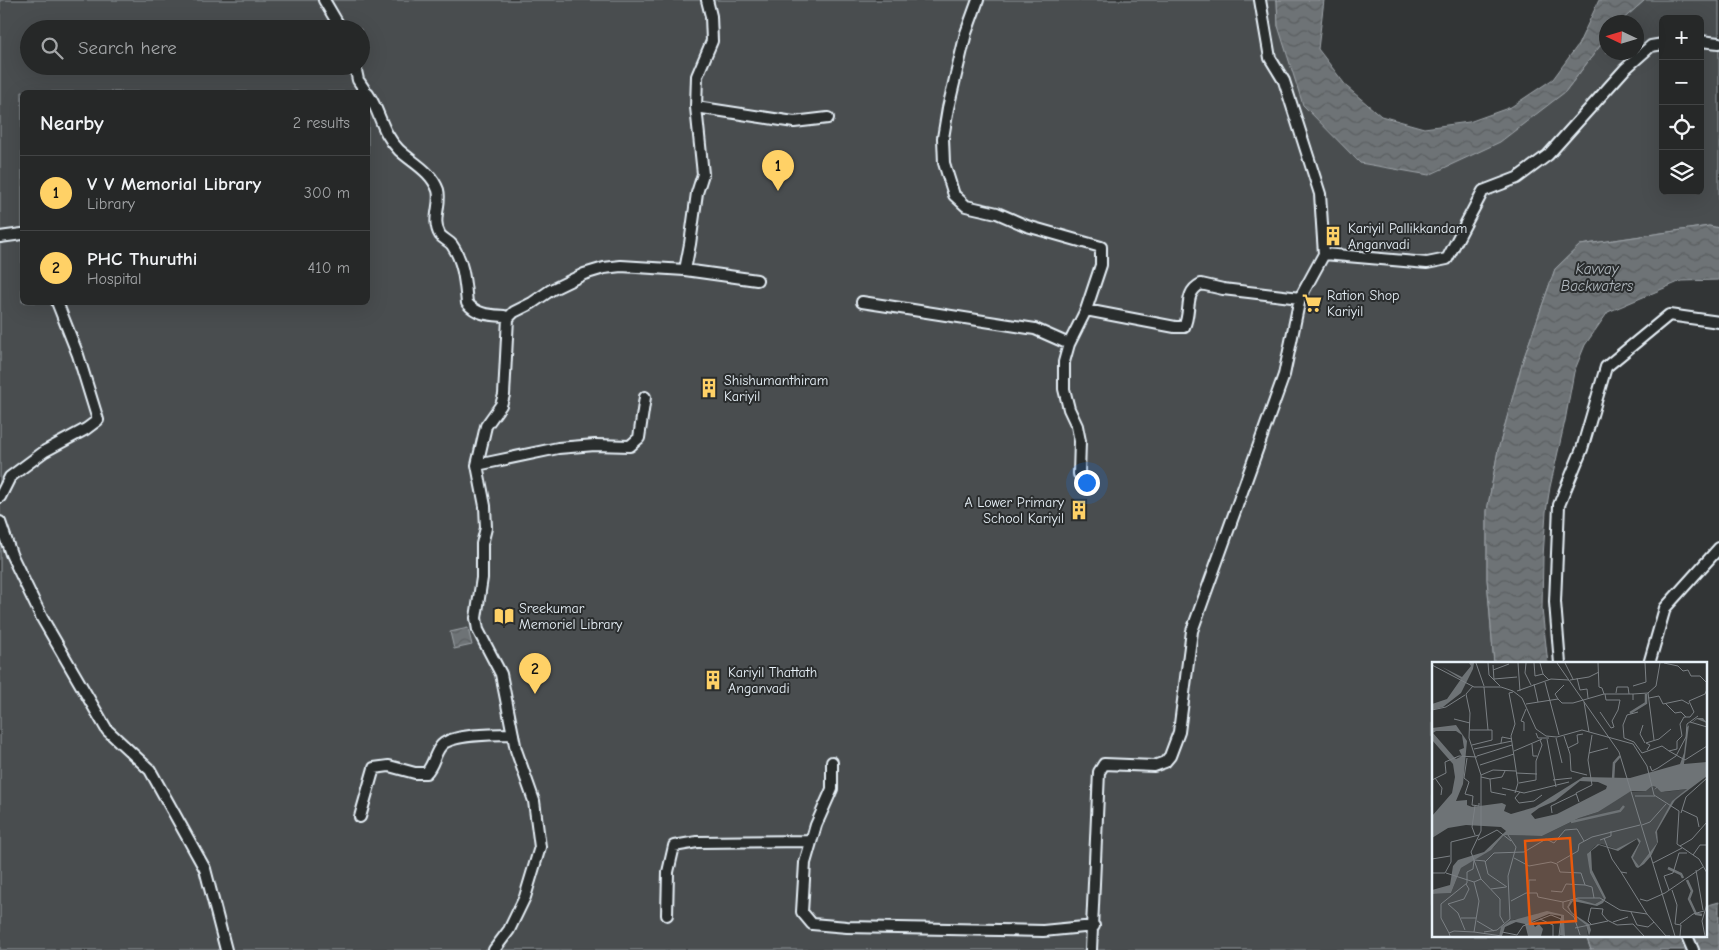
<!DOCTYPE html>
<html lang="en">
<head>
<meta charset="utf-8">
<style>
  :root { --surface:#262828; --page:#323434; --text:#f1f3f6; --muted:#a4a6a8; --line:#424445; --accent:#ffd166 }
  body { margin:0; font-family:"Comic Neue",sans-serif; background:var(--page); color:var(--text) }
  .controls { position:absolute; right:15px; top:15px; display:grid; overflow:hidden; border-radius:8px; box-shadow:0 5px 20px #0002 }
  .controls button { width:45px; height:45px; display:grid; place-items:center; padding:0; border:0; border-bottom:1px solid var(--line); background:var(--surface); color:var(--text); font:25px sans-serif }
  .compass { position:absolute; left:1599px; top:15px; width:45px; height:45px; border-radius:50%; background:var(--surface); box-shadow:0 5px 20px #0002; rotate:274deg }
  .you { position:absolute; left:1086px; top:482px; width:18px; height:18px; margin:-12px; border:4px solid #fff; border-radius:50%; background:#1a73e8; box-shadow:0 0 0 8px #1a73e833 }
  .badge { display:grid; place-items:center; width:32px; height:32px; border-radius:50%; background:var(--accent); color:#111; font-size:16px; font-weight:700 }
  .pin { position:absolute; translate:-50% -41px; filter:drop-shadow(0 1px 2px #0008) }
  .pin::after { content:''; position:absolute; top:26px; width:18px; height:15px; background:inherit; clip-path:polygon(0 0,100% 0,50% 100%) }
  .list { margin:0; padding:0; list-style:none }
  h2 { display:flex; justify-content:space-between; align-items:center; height:65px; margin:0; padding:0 20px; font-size:21px }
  h2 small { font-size:16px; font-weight:400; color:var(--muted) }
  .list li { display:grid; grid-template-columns:32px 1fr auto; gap:15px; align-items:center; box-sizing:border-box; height:75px; padding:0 20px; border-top:1px solid var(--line) }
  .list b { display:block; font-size:19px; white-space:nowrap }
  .list p { margin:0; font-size:16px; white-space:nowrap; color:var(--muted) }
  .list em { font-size:16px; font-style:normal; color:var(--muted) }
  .icon { flex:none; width:28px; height:28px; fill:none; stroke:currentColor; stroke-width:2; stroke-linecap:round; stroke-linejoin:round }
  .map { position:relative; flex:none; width:1719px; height:950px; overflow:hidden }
  .search { position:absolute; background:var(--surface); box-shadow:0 5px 20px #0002; left:20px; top:20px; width:350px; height:55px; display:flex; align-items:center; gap:12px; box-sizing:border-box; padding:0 18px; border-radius:28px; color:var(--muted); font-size:19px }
  .panel { position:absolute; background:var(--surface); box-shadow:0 5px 20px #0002; left:20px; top:90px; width:350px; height:215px; border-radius:8px }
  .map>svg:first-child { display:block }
</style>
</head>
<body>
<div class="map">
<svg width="1719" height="950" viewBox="0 0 1719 950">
  <defs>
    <pattern id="water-waves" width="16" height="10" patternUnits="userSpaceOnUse" patternTransform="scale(1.25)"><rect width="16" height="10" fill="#6e7376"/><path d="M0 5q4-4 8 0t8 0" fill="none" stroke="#5a5e60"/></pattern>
  </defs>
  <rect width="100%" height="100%" fill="#323536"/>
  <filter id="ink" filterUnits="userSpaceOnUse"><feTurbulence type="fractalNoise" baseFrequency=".02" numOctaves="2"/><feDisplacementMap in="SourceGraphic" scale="10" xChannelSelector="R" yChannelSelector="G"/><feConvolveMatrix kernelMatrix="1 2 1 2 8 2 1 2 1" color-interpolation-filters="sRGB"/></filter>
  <g filter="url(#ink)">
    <path fill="#494d4f" stroke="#989fa4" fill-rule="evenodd" d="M0,0H1277L1278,26L1360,163L1565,92L1606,38V52H1636V22H1620L1645,0H1719V228L1709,226L1580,245L1555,269L1523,360L1498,450L1487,511V579L1494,664H1433V936H1586L1591,950H0ZM1663,19H1700V191H1663ZM29,29H361V66H29ZM22,92H368V302H22Z"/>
    <path fill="url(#water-waves)" stroke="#9fa5aa" d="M1277,0H1324L1318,49L1347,87L1381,116L1424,128L1469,122L1511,107L1553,79L1578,45L1599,0H1645L1620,22H1606V38L1565,92L1500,142L1429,175L1360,163L1303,105L1278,26Z
      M1709,226L1719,228V280L1681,281L1608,312L1585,345L1574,372L1565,421L1550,487L1546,512L1543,557L1542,609L1548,664H1494L1487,579V511L1498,450L1523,360L1555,269L1580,245Z
      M468,628L472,645L454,649L450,632Z
      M1719,902V950H1591L1586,936H1705V906Z"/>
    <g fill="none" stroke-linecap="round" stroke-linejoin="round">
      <defs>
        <path id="minor" d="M324,0L341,29
          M978,0L966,33L948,108L943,138L944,163L954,195L966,206L997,213L1027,226L1101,247V265L1086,310L1069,344L1064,362V389L1069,409L1077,426L1080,441L1079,474
          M1700,41L1719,43
          M355,66L358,80L366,92
          M368,94C381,113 381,132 399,150C413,163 431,171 438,190C442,204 431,220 440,235C443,239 449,241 452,245C464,262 465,284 467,303C477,315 490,315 504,316L508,318
          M696,107L794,122L828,118
          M0,237L22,234
          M1324,254L1427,263L1447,259L1483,191L1517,178L1548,155L1625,69L1651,46L1663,44
          M685,270L757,280
          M862,302L1035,329L1069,344
          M1086,310L1175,327H1184C1192,311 1183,293 1201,284L1223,289L1300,298
          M477,465L558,448L595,445L630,446L639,438L645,397
          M0,497L10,477L45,451L86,429L98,420L78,355L57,302
          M0,522L11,554L42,618L107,730L150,770L205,869L226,950
          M1560,664L1555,602L1559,505L1582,449L1606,367L1669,315L1719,322
          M1649,664L1665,608L1719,548
          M832,762V789L816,825L805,863L802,912L812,924L847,927L1043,931L1094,926
          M360,817L374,768L389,766L415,773H426C434,765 434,754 441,746C451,733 497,735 513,734
          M667,915L668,872L674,846L697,842L811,841
          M1687,936L1693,950
          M494,950L509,930L525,897L540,847L534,801L516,750L501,674L478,630L476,618L482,578V544L486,528L485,506L477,465L486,426L501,405L504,395L508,318L514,312L532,303L551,290L584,274L604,268L621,266L685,270L690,244L697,193L703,174L696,107L697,76L712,41L711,16L707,0
          M1091,950L1099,772L1104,764L1154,766L1165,762L1170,756L1179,732L1192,631L1284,375L1300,298L1324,254L1320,194L1284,81L1270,58L1260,0"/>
      </defs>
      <use href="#minor" stroke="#e8f1f8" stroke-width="14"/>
      <use href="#minor" stroke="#2a2d2e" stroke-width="10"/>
    </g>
  </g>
  <defs>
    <symbol id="building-bare" viewBox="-9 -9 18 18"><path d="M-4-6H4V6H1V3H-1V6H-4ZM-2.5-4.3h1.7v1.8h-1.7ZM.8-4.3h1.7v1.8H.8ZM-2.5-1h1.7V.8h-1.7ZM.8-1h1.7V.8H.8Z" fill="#ffd166" stroke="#2a2d2e" stroke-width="2.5" paint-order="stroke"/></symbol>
    <symbol id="supermarket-bare" viewBox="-9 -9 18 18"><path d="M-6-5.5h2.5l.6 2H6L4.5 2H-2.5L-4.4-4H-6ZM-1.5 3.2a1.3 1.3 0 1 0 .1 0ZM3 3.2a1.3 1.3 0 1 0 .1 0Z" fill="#ffd166" stroke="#2a2d2e" stroke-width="2.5" paint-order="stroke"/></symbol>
    <symbol id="library-bare" viewBox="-9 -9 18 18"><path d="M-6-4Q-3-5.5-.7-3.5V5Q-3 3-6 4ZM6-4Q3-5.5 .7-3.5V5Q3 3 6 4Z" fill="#ffd166" stroke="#2a2d2e" stroke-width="2.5" paint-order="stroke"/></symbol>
  </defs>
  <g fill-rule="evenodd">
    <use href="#building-bare" x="1319" y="222" width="28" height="28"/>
    <use href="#supermarket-bare" x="1298" y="289" width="28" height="28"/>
    <use href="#building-bare" x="695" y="374" width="28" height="28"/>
    <use href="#building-bare" x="1065" y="496" width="28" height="28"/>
    <use href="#library-bare" x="490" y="602" width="28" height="28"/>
    <use href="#building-bare" x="699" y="666" width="28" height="28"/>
  </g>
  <g text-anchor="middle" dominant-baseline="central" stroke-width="4" stroke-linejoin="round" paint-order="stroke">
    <g font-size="14" fill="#e8f1f8" stroke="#2a2d2e" text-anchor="start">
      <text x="1348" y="228">Kariyil Pallikkandam<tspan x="1348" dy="16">Anganvadi</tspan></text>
      <text x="1327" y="295">Ration Shop<tspan x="1327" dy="16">Kariyil</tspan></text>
      <text x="724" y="380">Shishumanthiram<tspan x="724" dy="16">Kariyil</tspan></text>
      <text x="1064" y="502" text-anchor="end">A Lower Primary<tspan x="1064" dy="16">School Kariyil</tspan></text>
      <text x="519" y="608">Sreekumar<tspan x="519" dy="16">Memoriel Library</tspan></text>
      <text x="728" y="672">Kariyil Thattath<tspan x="728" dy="16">Anganvadi</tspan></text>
    </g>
    <g font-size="15" font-style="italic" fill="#b1b8be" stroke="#2a2d2e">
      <text x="1597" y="269">Kavvay<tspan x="1597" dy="17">Backwaters</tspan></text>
    </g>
  </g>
  <g transform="translate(1432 662)">
    <rect width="275" height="275" fill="#323536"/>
    <path d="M220,124L233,130L255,127L239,143L223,170L225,181L207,204L201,196L209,179L206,176L184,187L170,182L163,184L156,191L158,211L172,237L163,242L138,239L135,245L154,263L156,274H133L132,253L107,251L94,257H83L69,267L67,274H0V232L19,231L29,206L62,185L72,173L110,174L147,156L166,150L195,130L214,129Z" fill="#494d4f"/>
    <path d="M37,1H42L41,7L29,31L11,45L0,48V42L15,37L29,17L10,5L30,15L39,4ZM265,56H271L275,61L265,57L257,63L252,102L275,100V114L243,138L225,169L226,180L219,194L212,202L206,206L204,205L199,195L207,181L205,177L186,189L167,183L159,189L160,208L174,236L171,241L165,244L141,239L137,245L140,251L157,262L159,268L157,274L154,263L139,251L135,245L138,239L145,237L163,242L172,237L158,211L155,192L166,182L184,187L206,176L209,179L201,196L207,204L225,181L223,170L240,139L255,127L229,130L225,126L222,128L224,125L220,124L214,129H199L166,150L147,156L110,174L72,173L59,188L29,206L19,231L0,232V228L18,223L21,204L26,198L52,190L74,169L69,165L34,163L16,166L0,176V154L20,131L23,115L21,102L0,78V66L24,63L35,79L31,122L24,139L35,138V143L40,145L70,141L74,143L72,149L79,152L103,145L151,115L198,116L248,102L252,91L255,65ZM4,69H24L30,73L32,86L27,88L30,94L24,97L21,94L1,71ZM148,119L166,120L175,124L174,127L125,152L103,157L99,152L107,146L123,139ZM115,249L132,253L133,274L128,273L129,254L117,252L100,259L103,265L107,262L111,267L109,274H96L93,262L84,260L73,265L70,274H67L69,265L78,259Z" fill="#6e7376" fill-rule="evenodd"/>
    <path fill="none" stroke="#6e7376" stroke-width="2.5" d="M198,51L214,41V32M181,118L182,101L188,94M139,160L188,149L192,144M236,206L249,212L251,216M255,218L260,229L257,237L264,252L270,253"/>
    <path fill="none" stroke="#7b8084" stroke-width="1" d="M44,1L52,24M56,1L57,13L68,24M86,1L88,29M94,1L93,11L99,23M102,1L103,14L111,12M108,1L111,12L117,18M125,1L187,90L243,274M133,1L141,17M166,1L167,25L170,26L172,32H201V38M232,1L246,4L251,9L256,8L259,14H268L275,21M0,3L42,25H69L81,29L90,36L104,67L114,74L125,75L150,68L201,82L215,104L222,133L247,149L245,182L267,197L275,211M61,3L62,18M61,8L77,2M145,16L148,28L155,27L156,36M62,17L85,15M138,18L157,15L167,10M113,20L127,73M102,22L106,40M41,24L34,32L38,51L37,76L49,113V169L39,190L49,217L42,220L47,239L42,270L70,274M201,24L214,20L213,1M85,29L119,17L137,18M81,30L77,31L83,62L79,74L86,121L83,131M184,31L185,25H196L197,32M201,32L216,31M217,36L227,34L231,42L250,38L257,42M126,37L123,32L132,23M152,40L157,70M233,41L243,51L249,50L254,55M94,42L126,37L130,41H141L172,32M0,48L14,45L33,33M168,50L179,66L182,65L180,59L186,48L188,38H174L173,32M22,57L38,61M258,60L275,65M211,63L208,72L213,81M38,68H56L52,25M92,69V60L89,59L94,47M104,71L106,76H117M132,74L138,92L139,109L155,113M124,76L130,101M192,76L191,63L195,53L206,50M192,76L202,80L210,91M115,77L124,125M222,78L216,31L224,24L228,1M69,81L70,75L80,77M100,82L101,94H105M40,83L60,78V68H56M136,86L146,81L145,73L151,72M42,87L80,79M215,88L218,83L214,81L227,77L239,67M82,89L110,77M237,89L253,98L275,84M157,91L176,86M210,91L230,84L237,89L245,87V79L250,74L248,62L252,55H258L262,50L257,39L273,32L275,27M45,94L80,83M35,96L32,116L37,120L33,132L41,134L40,143L47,144V141M48,103L82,92M218,104L220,109L226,106L244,94L254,75L255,62L266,54M84,111L105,112M49,113L61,108L84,109M49,115L58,117L59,130L74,133M3,116L10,126L9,133M58,117L70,115L73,109M0,118L14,111L13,100L27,94L45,95M121,118L140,116M87,121L104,118V99L110,83L108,78M70,126L92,131L137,120M88,130L83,136L87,141L102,139L110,133M203,134H223M147,140L144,131L160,123L156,98L160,73M43,144L40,165L43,173M250,148L265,155L267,165M120,151L119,144L144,132M249,151L254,135L275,116M210,163L218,160L234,142M172,176L180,197L189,210L195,211M46,178L65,168L79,179M168,178L179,174V169M248,184L260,177L275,160M261,193L268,183H275M82,196L97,204L119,200L125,202L128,210L149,211L153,223L160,225L162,236M0,197L18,194M53,200L62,191L92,190L114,177L122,181L133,168L145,167L152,179M125,201L146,189L147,182L160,175L208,163M221,201L250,186M264,208L271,248M189,210L215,252M0,211H13L19,200V180L47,173M14,211L42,220M49,217L68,237V254L72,261M59,227L74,225M237,228L232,214L241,211L247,191H255M240,228L245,243L243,262L249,263L248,274M119,229L130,230L134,222L153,223M97,232V218H104M208,237L215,239L233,231L271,205M79,239L94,231H105L106,235L131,240L146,236H168L188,248L215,252L234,274H238M131,240V246L142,255L148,273M199,250L205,263L216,265L222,260M29,256H44M108,257L121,263V274M45,259L62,269M181,260L196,255M159,262L156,259L159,246L171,247L170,252L175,258L185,263L201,262L212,274M248,262L261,252L272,249M143,266L176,259M33,268L26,251L16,242L32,237L37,227L34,222M52,270L65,268L78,257L76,214L84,185L76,173M70,270L85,273M17,271L9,256V242L35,221V210L41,207L42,198L53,199L56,212L75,225M85,273L91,264L119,253L129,257L127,274M18,274L17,271L22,269L42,270M273,274L270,259L275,242"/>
    <path fill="#e8590c" fill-opacity="0.15" stroke="#e8590c" stroke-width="2.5" d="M138,176L144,259L98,262L93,179Z"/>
    <rect width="275" height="275" fill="none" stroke="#e8f1f8" stroke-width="2.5"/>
  </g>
</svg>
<div class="controls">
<button>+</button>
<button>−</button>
<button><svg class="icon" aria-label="locate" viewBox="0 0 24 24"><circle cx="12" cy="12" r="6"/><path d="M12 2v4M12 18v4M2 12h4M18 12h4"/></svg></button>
<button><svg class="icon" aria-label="layers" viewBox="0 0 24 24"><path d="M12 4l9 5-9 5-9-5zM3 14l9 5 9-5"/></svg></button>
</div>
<svg class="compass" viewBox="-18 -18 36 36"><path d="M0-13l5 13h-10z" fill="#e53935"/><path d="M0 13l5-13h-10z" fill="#a4a6a8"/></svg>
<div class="you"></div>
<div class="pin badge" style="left:778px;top:191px">1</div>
<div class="pin badge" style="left:535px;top:694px">2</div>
<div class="search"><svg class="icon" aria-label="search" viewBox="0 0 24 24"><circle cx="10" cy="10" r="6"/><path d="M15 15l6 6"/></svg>Search here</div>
<section class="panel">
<h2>Nearby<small>2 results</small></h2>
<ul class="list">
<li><span class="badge">1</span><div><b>V V Memorial Library</b><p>Library</p></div><em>300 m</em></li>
<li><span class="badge">2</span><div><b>PHC Thuruthi</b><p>Hospital</p></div><em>410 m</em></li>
</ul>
</section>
</div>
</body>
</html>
